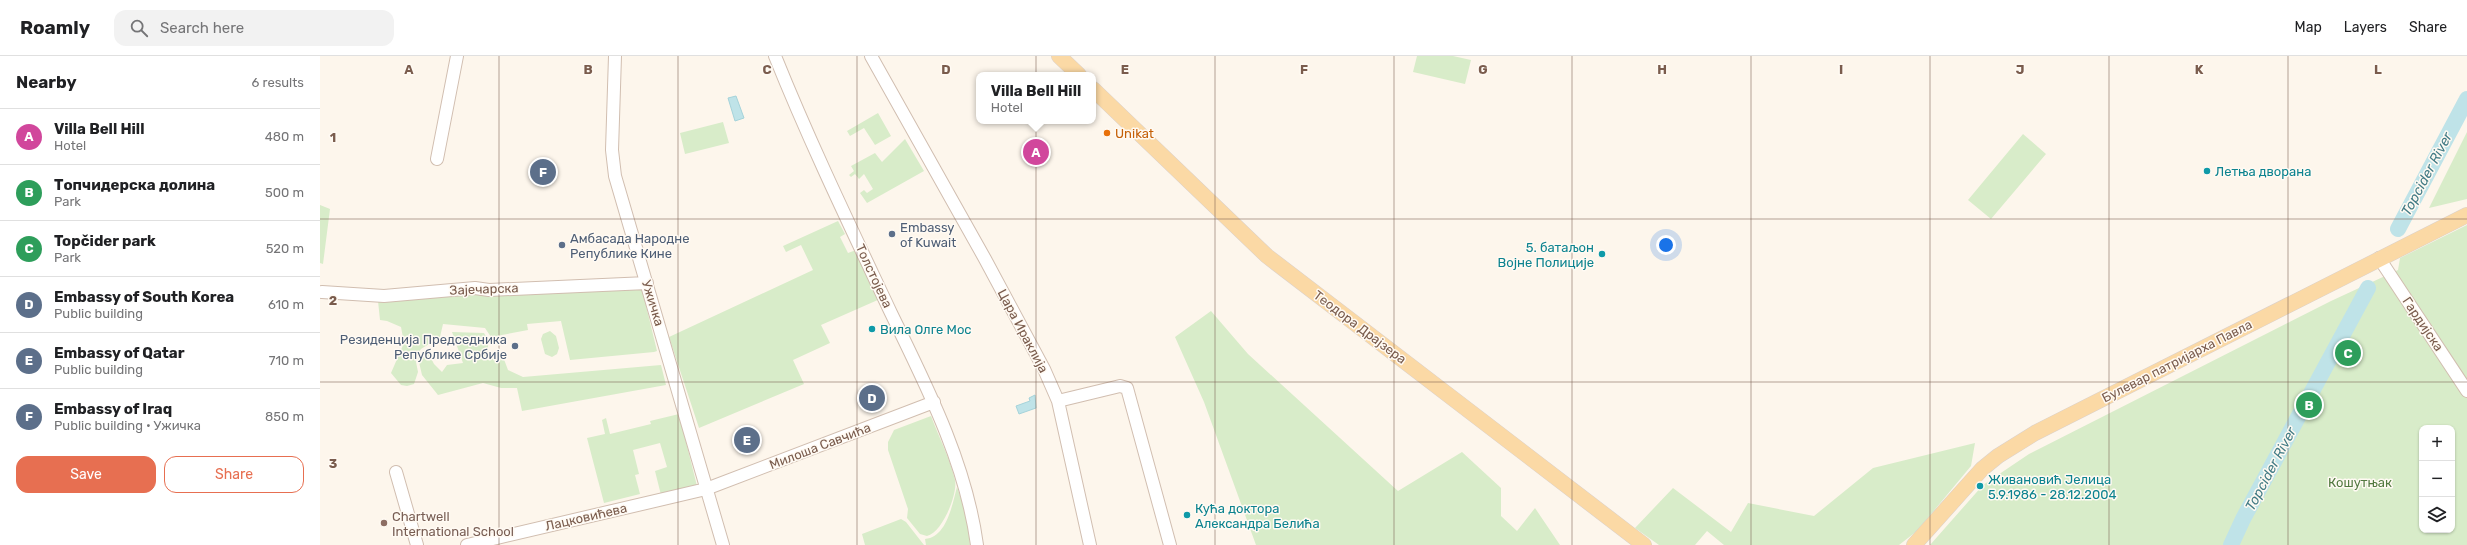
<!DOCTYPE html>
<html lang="en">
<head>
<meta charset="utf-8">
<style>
  :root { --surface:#fff; --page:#f2f2f2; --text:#202124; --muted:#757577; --line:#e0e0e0; --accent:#e76f51 }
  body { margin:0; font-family:Rubik,sans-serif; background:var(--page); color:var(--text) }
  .controls { position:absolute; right:12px; bottom:12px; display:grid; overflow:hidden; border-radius:8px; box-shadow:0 1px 3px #0004 }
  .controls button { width:36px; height:36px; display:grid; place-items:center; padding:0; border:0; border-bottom:1px solid var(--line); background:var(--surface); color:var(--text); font:20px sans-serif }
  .you { position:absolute; left:1346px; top:189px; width:14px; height:14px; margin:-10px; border:3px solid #fff; border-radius:50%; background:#1a73e8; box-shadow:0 0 0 6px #1a73e833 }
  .badge { display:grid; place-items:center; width:26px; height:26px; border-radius:50%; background:var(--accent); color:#fff; font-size:13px; font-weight:700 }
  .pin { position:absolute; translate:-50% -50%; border:2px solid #fff; box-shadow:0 1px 4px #0006 }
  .popup { position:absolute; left:656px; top:16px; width:120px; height:52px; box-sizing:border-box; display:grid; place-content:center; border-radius:8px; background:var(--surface); filter:drop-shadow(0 1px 3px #0005); font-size:13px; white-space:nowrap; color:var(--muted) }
  .popup b { font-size:15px; color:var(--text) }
  .popup::after { content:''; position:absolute; left:50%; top:100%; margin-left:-8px; border:8px solid transparent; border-top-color:var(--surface) }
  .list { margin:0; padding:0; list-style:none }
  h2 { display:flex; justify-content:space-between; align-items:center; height:52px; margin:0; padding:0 16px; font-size:17px }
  h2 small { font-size:13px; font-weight:400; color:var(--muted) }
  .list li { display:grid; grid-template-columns:26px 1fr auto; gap:12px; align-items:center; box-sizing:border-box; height:56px; padding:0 16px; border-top:1px solid var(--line) }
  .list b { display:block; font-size:15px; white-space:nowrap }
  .list p { margin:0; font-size:13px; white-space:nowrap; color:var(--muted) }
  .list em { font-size:13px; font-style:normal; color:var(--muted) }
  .actions { display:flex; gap:8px; padding:12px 16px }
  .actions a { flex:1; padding:9px 0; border:1px solid var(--accent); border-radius:12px; text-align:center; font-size:14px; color:var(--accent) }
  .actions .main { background:var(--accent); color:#fff }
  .icon { flex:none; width:22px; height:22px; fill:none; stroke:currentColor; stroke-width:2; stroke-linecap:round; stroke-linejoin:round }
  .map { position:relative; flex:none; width:2147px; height:489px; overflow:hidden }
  header { display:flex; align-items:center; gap:24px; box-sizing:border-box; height:56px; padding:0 20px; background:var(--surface); border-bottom:1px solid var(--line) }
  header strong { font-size:19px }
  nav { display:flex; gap:22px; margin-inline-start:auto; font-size:14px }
  .search { width:280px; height:36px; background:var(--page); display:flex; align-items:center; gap:10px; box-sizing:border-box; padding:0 14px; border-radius:12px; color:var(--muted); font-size:15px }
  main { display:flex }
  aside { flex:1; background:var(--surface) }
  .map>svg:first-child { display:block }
</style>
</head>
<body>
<header>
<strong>Roamly</strong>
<div class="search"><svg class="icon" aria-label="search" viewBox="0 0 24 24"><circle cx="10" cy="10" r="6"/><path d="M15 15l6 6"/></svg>Search here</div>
<nav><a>Map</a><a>Layers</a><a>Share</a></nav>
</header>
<main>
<aside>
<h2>Nearby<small>6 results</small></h2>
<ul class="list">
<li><span class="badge" style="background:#d1479c">A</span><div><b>Villa Bell Hill</b><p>Hotel</p></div><em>480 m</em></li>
<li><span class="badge" style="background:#2e9e5b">B</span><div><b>Топчидерска долина</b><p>Park</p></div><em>500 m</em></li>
<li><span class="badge" style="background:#2e9e5b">C</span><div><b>Topčider park</b><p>Park</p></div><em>520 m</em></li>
<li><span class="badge" style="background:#5c6f8a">D</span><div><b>Embassy of South Korea</b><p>Public building</p></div><em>610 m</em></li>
<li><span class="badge" style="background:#5c6f8a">E</span><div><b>Embassy of Qatar</b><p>Public building</p></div><em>710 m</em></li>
<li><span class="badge" style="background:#5c6f8a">F</span><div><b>Embassy of Iraq</b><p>Public building · Ужичка</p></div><em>850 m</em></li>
</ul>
<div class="actions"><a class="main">Save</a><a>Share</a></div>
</aside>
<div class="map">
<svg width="2147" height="489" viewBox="0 0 2147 489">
  <rect width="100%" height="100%" fill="#fdf6ec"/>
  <path fill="#d8ecc9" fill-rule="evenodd" d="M1097,0H1133L1151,4L1145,28L1093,16Z
    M558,57L571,80L555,89L544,72L530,80L527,75Z
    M403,66L409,87L365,98L360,77Z
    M2147,76V143L2109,152Z
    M1703,78L1726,98L1671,163L1648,144Z
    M585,83L604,115L547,147L540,137L544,134L547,137L553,133L544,118L539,123L535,118L531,121L529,119L534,115L531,110L555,97L562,106Z
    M0,149L10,153L3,208L0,207Z
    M518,165L525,178L520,181L528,197L536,194L560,243L501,269L510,287L473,304L484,328L379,372L349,281L493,214L481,189L466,196L463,190Z
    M2147,169V489H1610L1663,429L1709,398L2011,245L2078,214L2080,202ZM2102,372H2132V474H2102Z
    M321,229L337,295L334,296L250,304L241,265L207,268L208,274L171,281L165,272L123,268L120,281L101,293L95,301L98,316L94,328L87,330L81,329L71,317L84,287L81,271L67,265L60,264L58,245Z
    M891,255L928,298L1078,435L1142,396L1181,432V460L1197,475L1215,452L1240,489H936L884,346L855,281Z
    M230,275L236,280L239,292L237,298L232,301L225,298L221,283L223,278Z
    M132,276L164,277L168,284V296L182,298L188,314L203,321L341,309L346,329L202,355L197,332H181L163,327L118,339L102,319L98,302L102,296L109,298L114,308L122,316L127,309L143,307Z
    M359,358L377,430L341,439L335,415L347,411L340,387L313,394L319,418L315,419L320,438L284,447L267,382L285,378L282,364L286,362L290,378L331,368L330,365Z
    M611,360C619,381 630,403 635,424C638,438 622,477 607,480L600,478L587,462L588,453L568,394V386L574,374Z
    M1655,387L1651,410L1597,475L1579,489H1404L1387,475L1375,489H1339L1315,472L1353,432L1411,476L1428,447L1494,460L1553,412Z
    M637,431L646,457L650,489H606L605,483C627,481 632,449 637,431Z
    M581,463L586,466L604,489H545L542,478Z"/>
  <path fill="#bfe3e8" stroke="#a5d3da" d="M416,40L424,62L415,65L408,42Z
    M715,339L716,352L699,358L696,350L710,345L709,342Z"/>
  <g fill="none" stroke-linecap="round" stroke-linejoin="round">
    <path stroke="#bfe3e8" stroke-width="16" d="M2078,173L2147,43
      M1911,489L1923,463L2048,232"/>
    <defs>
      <path id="minor" d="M295,0L292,94L295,120L403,489
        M455,0C490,87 531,172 571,257C607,331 646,407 657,489
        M551,0L665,203L724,313L738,345L770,489
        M117,103L137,0
        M2059,202L2147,335
        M2,236L64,240L155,232L169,234L327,227
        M738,345L800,330L807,332L850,489
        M76,416L97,489
        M147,489L386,433L614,346"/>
      <path id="major" d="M739,0L759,19
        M773,33L947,200L1324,489
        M1594,489L1662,413L1678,400L1715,377L2147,159"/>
    </defs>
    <use href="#minor" stroke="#d1beb0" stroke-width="14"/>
    <use href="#major" stroke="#dad1cd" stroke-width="16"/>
    <use href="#minor" stroke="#fff" stroke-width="12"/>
    <use href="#major" stroke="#fbd9a5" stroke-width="15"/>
  </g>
  <path fill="none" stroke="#7a5c4d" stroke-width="1" stroke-opacity="0.55" d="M179,0V489M358,0V489M537,0V489M716,0V489M895,0V489M1074,0V489M1252,0V489M1431,0V489M1610,0V489M1789,0V489M1968,0V489M0,163H2147M0,326H2147"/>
  <circle fill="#e8710a" stroke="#fffaf3" stroke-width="1.5" cx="787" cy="77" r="4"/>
  <g fill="#0f9aa8" stroke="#fffaf3" stroke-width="1.5">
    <circle cx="1887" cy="115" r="4"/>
    <circle cx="1282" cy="198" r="4"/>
    <circle cx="552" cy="273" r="4"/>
    <circle cx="1660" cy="430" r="4"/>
    <circle cx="867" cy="459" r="4"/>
  </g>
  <g fill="#5c6f8a" stroke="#fffaf3" stroke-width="1.5">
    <circle cx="572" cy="178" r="4"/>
    <circle cx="242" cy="189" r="4"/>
    <circle cx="195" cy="290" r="4"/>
  </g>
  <circle fill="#8d6e63" stroke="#fffaf3" stroke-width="1.5" cx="64" cy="467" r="4"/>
  <g text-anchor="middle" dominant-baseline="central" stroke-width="3" stroke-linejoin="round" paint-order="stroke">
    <g font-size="13" fill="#c56008" stroke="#fffaf3" text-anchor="start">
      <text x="795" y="77">Unikat</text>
    </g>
    <g font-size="13" fill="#0d838f" stroke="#fffaf3" text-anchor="start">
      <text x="1895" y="115">Летња дворана</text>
      <text x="1274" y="191" text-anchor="end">5. батаљон<tspan x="1274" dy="15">Војне Полиције</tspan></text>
      <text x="560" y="273">Вила Олге Мос</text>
      <text x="1668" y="423">Живановић Јелица<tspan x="1668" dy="15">5.9.1986 - 28.12.2004</tspan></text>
      <text x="875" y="452">Кућа доктора<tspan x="875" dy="15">Александра Белића</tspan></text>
    </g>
    <g font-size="13" fill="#4e5e75" stroke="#fffaf3" text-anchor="start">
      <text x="580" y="171">Embassy<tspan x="580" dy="15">of Kuwait</tspan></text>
      <text x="250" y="182">Амбасада Народне<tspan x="250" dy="15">Републике Кине</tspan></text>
      <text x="187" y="283" text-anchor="end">Резиденција Председника<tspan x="187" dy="15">Републике Србије</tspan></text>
    </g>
    <g font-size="13" fill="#7a5c4d" stroke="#fffaf3">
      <text transform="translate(554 220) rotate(65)">Толстојева</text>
      <text transform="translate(164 233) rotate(-2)">Зајечарска</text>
      <text transform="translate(333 247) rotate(73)">Ужичка</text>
      <text transform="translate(2103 268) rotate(56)">Гардијска</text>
      <text transform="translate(1040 271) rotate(37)">Теодора Драјзера</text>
      <text transform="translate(703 275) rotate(62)">Цара Ираклија</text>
      <text transform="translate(1857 305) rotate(-27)">Булевар патријарха Павла</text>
      <text transform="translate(500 390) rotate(-21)">Милоша Савчића</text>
      <text transform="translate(266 461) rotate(-13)">Лацковићева</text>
    </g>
    <g font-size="13" fill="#537a41" stroke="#fffaf3">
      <text x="2040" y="426">Кошутњак</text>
    </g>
    <g font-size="13" fill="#785e54" stroke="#fffaf3" text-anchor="start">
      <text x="72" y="460">Chartwell<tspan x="72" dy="15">International School</tspan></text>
    </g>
    <g font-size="14" font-style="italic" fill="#437c86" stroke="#fffaf3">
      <text transform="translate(2107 118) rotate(-62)">Topcider River</text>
      <text transform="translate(1951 413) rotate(-62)">Topcider River</text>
    </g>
  </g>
  <g font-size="13" text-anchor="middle" font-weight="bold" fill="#7a5c4d" stroke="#fffaf3" stroke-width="3" stroke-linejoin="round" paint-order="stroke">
    <text x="89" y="18">A</text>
    <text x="268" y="18">B</text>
    <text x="447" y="18">C</text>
    <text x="626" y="18">D</text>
    <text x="805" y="18">E</text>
    <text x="984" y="18">F</text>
    <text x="1163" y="18">G</text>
    <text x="1342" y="18">H</text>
    <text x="1521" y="18">I</text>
    <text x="1700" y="18">J</text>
    <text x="1879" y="18">K</text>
    <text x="2058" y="18">L</text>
    <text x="13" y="86">1</text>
    <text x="13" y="249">2</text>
    <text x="13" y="412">3</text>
  </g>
</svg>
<div class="controls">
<button>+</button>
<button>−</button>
<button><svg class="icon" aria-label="layers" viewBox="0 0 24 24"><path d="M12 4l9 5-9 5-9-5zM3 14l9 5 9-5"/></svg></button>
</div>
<div class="you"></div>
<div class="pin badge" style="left:716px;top:96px;background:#d1479c">A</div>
<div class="popup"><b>Villa Bell Hill</b>Hotel</div>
<div class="pin badge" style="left:1989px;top:349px;background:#2e9e5b">B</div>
<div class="pin badge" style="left:2028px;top:297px;background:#2e9e5b">C</div>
<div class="pin badge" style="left:552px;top:342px;background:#5c6f8a">D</div>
<div class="pin badge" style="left:427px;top:384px;background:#5c6f8a">E</div>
<div class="pin badge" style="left:223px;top:116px;background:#5c6f8a">F</div>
</div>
</main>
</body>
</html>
